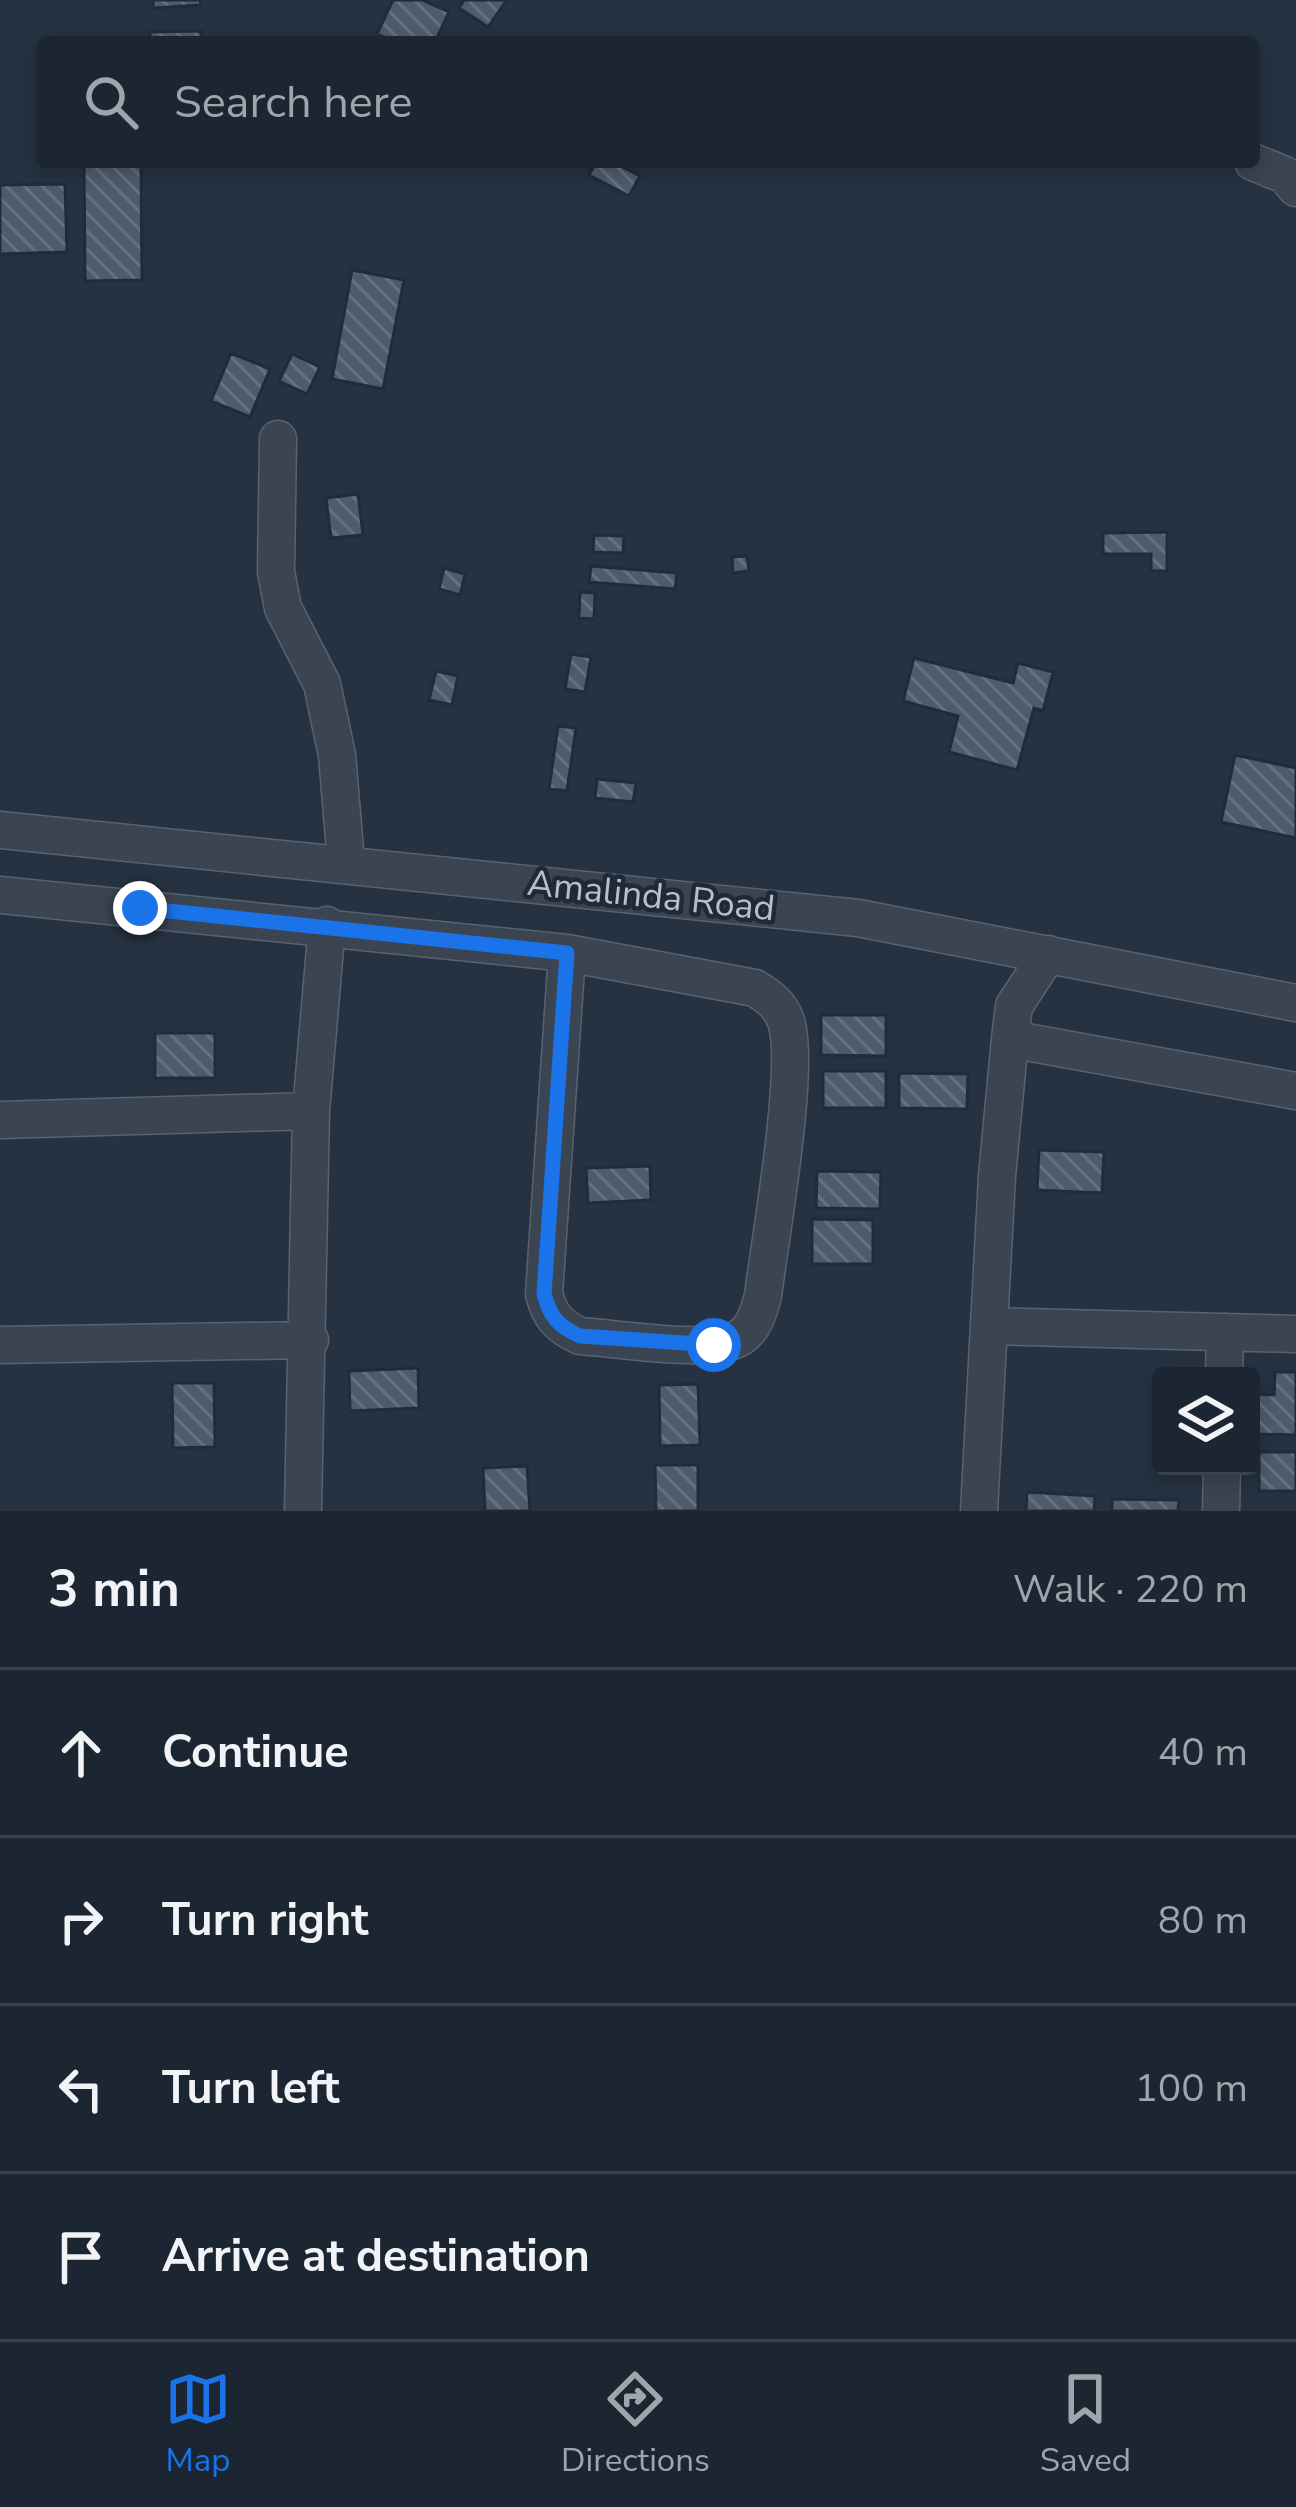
<!DOCTYPE html>
<html lang="en">
<head>
<meta charset="utf-8">
<style>
  :root { --surface:#1c2632; --page:#29323e; --text:#f1f3f6; --muted:#a0a5ac; --line:#3a434d; --accent:#1a73e8 }
  body { margin:0; font-family:"Nunito Sans",sans-serif; background:var(--page); color:var(--text) }
  .controls { position:absolute; right:36px; bottom:36px; display:grid; overflow:hidden; border-radius:12px; box-shadow:0 6px 18px #0003 }
  .controls button { width:108px; height:108px; display:grid; place-items:center; padding:0; border:0; border-bottom:3px solid var(--line); background:var(--surface); color:var(--text); font:60px sans-serif }
  .stop { position:absolute; width:36px; height:36px; margin:-27px; border:9px solid #1a73e8; border-radius:50%; background:#fff }
  .stop.end { background:#1a73e8; border-color:#fff; box-shadow:0 3px 12px #0008 }
  .list { margin:0; padding:0; list-style:none }
  h2 { display:flex; justify-content:space-between; align-items:center; height:156px; margin:0; padding:0 48px; font-size:51px }
  h2 small { font-size:39px; font-weight:400; color:var(--muted) }
  .list li { display:grid; grid-template-columns:78px 1fr auto; gap:36px; align-items:center; box-sizing:border-box; height:168px; padding:0 48px; border-top:3px solid var(--line) }
  .list b { display:block; font-size:45px; white-space:nowrap }
  .list em { font-size:39px; font-style:normal; color:var(--muted) }
  .icon { flex:none; width:66px; height:66px; fill:none; stroke:currentColor; stroke-width:2; stroke-linecap:round; stroke-linejoin:round }
  .map { position:relative; flex:none; width:1296px; height:1511px; overflow:hidden }
  .search { position:absolute; background:var(--surface); box-shadow:0 6px 18px #0003; left:36px; right:36px; top:36px; height:132px; display:flex; align-items:center; gap:30px; box-sizing:border-box; padding:0 42px; border-radius:12px; color:var(--muted); font-size:45px }
  .sheet { height:828px; background:var(--surface) }
  nav { display:flex; justify-content:space-around; align-items:center; box-sizing:border-box; height:168px; border-top:3px solid var(--line); background:var(--surface); font-size:33px; color:var(--muted) }
  nav a { display:grid; justify-items:center; gap:6px }
  nav .on { color:var(--accent) }
  .map>svg:first-child { display:block }
</style>
</head>
<body>
<div class="map">
<svg width="1296" height="1511" viewBox="0 0 1296 1511">
  <defs>
    <pattern id="building-back-hatch" width="6" height="6" patternUnits="userSpaceOnUse" patternTransform="scale(3)"><rect width="6" height="6" fill="#4f5b6d"/><path d="M-1 5l2 2M0 0l6 6M5-1l2 2" fill="none" stroke="#667180"/></pattern>
  </defs>
  <rect width="100%" height="100%" fill="#263242"/>
  <path fill="url(#building-back-hatch)" stroke="#212b39" stroke-width="3" d="M153,0H200L201,5L153,8Z
    M393,0H422L449,12L435,42H395L377,34Z
    M464,0H504L506,1L488,27L459,8Z
    M201,31V42H150V32Z
    M84,162H141L142,280L85,281Z
    M596,162H613L640,176L629,196L589,175Z
    M65,184L67,252L0,254V185Z
    M352,270L404,280L383,389L332,379Z
    M231,353L270,369L250,417L211,401Z
    M292,354L320,367L307,394L279,381Z
    M358,494L363,535L331,538L326,498Z
    M1167,532V571H1151V554H1103V533Z
    M594,535L624,536L623,553L593,552Z
    M747,556L749,571L733,573L732,557Z
    M591,566L677,573L675,589L589,582Z
    M444,568L465,574L460,595L439,589Z
    M580,592L595,593L594,619L579,618Z
    M571,654L591,657L585,692L565,689Z
    M914,658L1013,683L1018,663L1053,672L1043,711L1034,708L1017,770L949,752L958,716L903,701Z
    M436,671L458,676L452,705L429,700Z
    M558,726L576,728L567,791L549,789Z
    M1235,755L1296,768V838L1221,822Z
    M597,779L636,783L633,802L595,798Z
    M821,1015H886V1056L821,1055Z
    M155,1033H215V1078H155Z
    M823,1071H886V1108H823Z
    M899,1073L968,1074L967,1109L899,1108Z
    M1039,1150L1104,1152L1102,1193L1037,1190Z
    M650,1166L651,1200L588,1203L586,1168Z
    M817,1171L881,1172L880,1209L816,1208Z
    M812,1219L873,1220V1264H812Z
    M418,1368L419,1408L350,1411L349,1371Z
    M1275,1372H1296V1435L1257,1434L1258,1394L1274,1395Z
    M172,1383H214L215,1447L173,1448Z
    M698,1384L700,1445L660,1446L659,1385Z
    M1259,1452H1296V1491H1259Z
    M655,1465H698V1511H656Z
    M527,1466L530,1511H485L483,1468Z
    M1027,1492L1095,1496L1094,1511H1026Z
    M1112,1499L1179,1500L1178,1511H1112Z"/>
  <g fill="none" stroke-linecap="round" stroke-linejoin="round">
    <defs>
      <path id="minor" d="M1253,162L1285,175L1296,188
        M278,439L276,572L283,608L322,684L337,755L346,862
        M0,830L858,918L1296,1003
        M0,895L567,953L755,988C769,997 780,1004 786,1021C801,1068 770,1238 763,1296C759,1310 755,1327 741,1337C714,1355 615,1338 580,1336C558,1326 550,1316 544,1294L567,953
        M1010,1039L1296,1091
        M0,1120L311,1111
        M990,1326L1296,1334
        M0,1345L310,1340
        M1224,1376L1225,1332
        M303,1511L311,1111L327,925
        M979,1511L997,1176L1010,1039L1014,1006L1048,954
        M1221,1511L1222,1466"/>
    </defs>
    <use href="#minor" stroke="#59626f" stroke-width="39"/>
    <use href="#minor" stroke="#3b4451" stroke-width="36"/>
  </g>
  <g fill="none" stroke-linecap="round" stroke-linejoin="round">
    <path stroke="#1a73e8" stroke-width="15" d="M140,908L567,953L544,1294C550,1317 558,1326 580,1336L714,1345"/>
  </g>
  <g text-anchor="middle" dominant-baseline="central" stroke-width="9" stroke-linejoin="round" paint-order="stroke">
    <g font-size="36" fill="#b8bfcb" stroke="#1f2937">
      <text transform="translate(651 896) rotate(6)">Amalinda Road</text>
    </g>
  </g>
</svg>
<div class="controls">
<button><svg class="icon" aria-label="layers" viewBox="0 0 24 24"><path d="M12 4l9 5-9 5-9-5zM3 14l9 5 9-5"/></svg></button>
</div>
<div class="stop" style="left:714px;top:1345px"></div>
<div class="stop end" style="left:140px;top:908px"></div>
<div class="search"><svg class="icon" aria-label="search" viewBox="0 0 24 24"><circle cx="10" cy="10" r="6"/><path d="M15 15l6 6"/></svg>Search here</div>
</div>
<section class="sheet">
<h2>3 min<small>Walk · 220 m</small></h2>
<ul class="list">
<li><svg class="icon" aria-label="ahead" viewBox="0 0 24 24"><path d="M12 20V5M6 11l6-6 6 6"/></svg><div><b>Continue</b></div><em>40 m</em></li>
<li><svg class="icon" aria-label="right" viewBox="0 0 24 24"><path d="M7 20v-9h11M14 6l5 5-5 5"/></svg><div><b>Turn right</b></div><em>80 m</em></li>
<li><svg class="icon" aria-label="left" viewBox="0 0 24 24"><path d="M17 20v-9H6M10 6l-5 5 5 5"/></svg><div><b>Turn left</b></div><em>100 m</em></li>
<li><svg class="icon" aria-label="arrive" viewBox="0 0 24 24"><path d="M6 21V4h12l-3 4 3 4H6"/></svg><div><b>Arrive at destination</b></div></li>
</ul>
</section>
<nav>
<a class="on"><svg class="icon" aria-label="map" viewBox="0 0 24 24"><path d="M3 6l6-2 6 2 6-2v14l-6 2-6-2-6 2zM9 4v14M15 6v14"/></svg>Map</a>
<a><svg class="icon" aria-label="directions" viewBox="0 0 24 24"><path d="M12 3l9 9-9 9-9-9zM9 14v-3h6M13 9l2 2-2 2"/></svg>Directions</a>
<a><svg class="icon" aria-label="saved" viewBox="0 0 24 24"><path d="M7 4h10v16l-5-4-5 4z"/></svg>Saved</a>
</nav>
</body>
</html>
